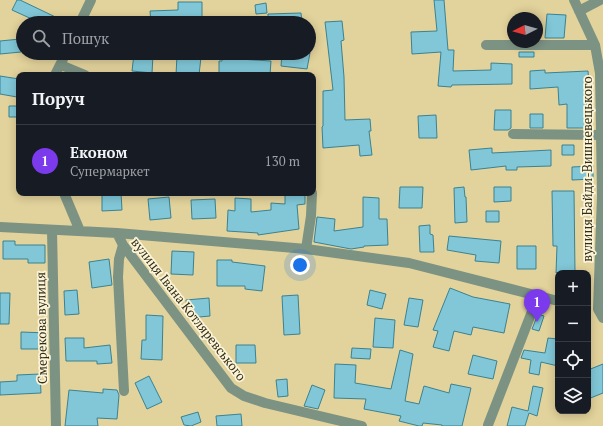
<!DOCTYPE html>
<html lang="uk">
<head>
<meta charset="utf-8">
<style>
  :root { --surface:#171b24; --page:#20242c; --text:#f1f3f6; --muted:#9ea1a6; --line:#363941; --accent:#7c3aed }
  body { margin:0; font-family:"PT Serif",serif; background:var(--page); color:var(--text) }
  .controls { position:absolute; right:12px; bottom:12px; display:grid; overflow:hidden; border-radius:8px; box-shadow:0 2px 10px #0003 }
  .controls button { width:36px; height:36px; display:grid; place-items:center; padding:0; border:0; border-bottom:1px solid var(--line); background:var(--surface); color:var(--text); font:20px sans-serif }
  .compass { position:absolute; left:507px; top:12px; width:36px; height:36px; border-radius:50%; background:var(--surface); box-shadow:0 2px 10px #0003; rotate:264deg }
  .you { position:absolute; left:300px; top:265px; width:14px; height:14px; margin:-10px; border:3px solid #fff; border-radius:50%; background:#1a73e8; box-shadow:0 0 0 6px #1a73e833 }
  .badge { display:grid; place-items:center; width:26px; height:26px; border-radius:50%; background:var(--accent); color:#fff; font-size:13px; font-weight:700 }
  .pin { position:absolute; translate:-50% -33px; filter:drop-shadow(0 1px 2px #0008) }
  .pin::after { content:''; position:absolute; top:21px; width:14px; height:12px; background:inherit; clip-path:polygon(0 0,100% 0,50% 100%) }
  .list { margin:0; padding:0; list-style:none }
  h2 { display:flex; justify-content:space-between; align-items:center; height:52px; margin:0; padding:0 16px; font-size:17px }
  h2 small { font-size:13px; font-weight:400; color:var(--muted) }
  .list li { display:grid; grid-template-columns:26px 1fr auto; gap:12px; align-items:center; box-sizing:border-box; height:72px; padding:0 16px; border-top:1px solid var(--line) }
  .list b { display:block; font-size:15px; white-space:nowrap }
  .list p { margin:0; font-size:13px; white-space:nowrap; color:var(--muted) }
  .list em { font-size:13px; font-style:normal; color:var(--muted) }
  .icon { flex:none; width:22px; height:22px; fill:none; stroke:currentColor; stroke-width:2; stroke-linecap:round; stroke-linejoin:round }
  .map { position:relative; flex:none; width:603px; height:426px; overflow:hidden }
  .search { position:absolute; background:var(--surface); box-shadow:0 2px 10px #0003; left:16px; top:16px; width:300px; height:44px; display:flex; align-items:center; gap:10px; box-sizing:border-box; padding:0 14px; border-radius:22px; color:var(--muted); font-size:15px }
  .panel { position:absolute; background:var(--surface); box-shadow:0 2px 10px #0003; left:16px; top:72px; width:300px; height:124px; border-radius:8px }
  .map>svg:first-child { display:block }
</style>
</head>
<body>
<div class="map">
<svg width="603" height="426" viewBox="0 0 603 426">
  <rect width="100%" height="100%" fill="#e2d29b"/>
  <path fill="#81c7d7" stroke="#3b8291" d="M17,0H20L68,23H32L34,20L12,10Z
    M434,0H444L448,50H454L453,71L491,70V63L512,64V84L452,85L451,87L438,86L441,52L412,54L411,32L437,31Z
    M178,2H202V23H151L150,11L178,10Z
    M266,3L267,13L256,14L255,5Z
    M301,13L302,23H268V14Z
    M547,14L566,15L564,38H545Z
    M342,21L344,40L341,41L344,77L345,120L370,119L371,131H369L372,155L360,156L359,145L323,148L322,127L323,126V91L333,90L325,22Z
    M20,39L21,52L0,54V41Z
    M519,52H534V57H519Z
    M222,53H239V59L271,61L270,75H219V61H222Z
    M282,53H310L307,69L281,66Z
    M134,54L153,55L152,73L132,71Z
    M177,55L201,57L199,75H176Z
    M545,70V73L588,71L589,83L586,84L588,128H567V104L559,105L558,87L530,89V71Z
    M0,76L19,79L17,97L0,94Z
    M9,106H19V117H9Z
    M495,110H511V128L508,130H494Z
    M530,114H543V128H530Z
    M436,115L437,138H419L418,116Z
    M562,145H574V155H562Z
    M492,148V153L551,150V166L517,167V170H506V166L471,170L469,150Z
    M593,166V179L572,180V167Z
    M400,187H423L422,208H399Z
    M464,187L465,197H466L467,222L455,223L454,188Z
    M494,187H511V201L494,202Z
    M552,191H574L575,273H556L557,246H553Z
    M102,193H121L122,210L102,211Z
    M285,193H305V204L297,205L299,229L258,235V233L227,231L228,210L235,211V198L251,199V212L271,210V203L285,204Z
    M169,197L171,218L150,220L148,199Z
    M363,197L379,198V219H387L388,245L364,246V247L351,249L314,242L317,217L335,219L334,231L363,227Z
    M215,199L216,218L192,219L191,200Z
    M486,211H499V222H486Z
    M430,225V234L433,235L434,252H420L419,226Z
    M449,236L501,241L499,263L475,261L476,255L447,250Z
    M3,241H15V245H45V263H28V259H3Z
    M517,246H536V269H517Z
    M172,251L194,252L193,275L171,274Z
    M109,259L112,285L92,288L89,262Z
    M217,260H232V262L265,266L262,291L245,289V286H217Z
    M450,288L473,297L510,304L504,333L473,327L471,335L454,331L449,351L433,347L438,331L433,330Z
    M77,290L79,314L65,315L64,291Z
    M370,290L386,294L382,309L367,305Z
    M0,293H10L9,324H0Z
    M298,295L300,334L284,335L282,296Z
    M209,298L210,316L188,318L186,300Z
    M409,298L423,300L418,327L404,325Z
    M538,314L544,316L539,331L532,329Z
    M146,315L163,316L162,360L141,359L142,340H146Z
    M375,318L395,320L393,348L373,347Z
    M21,332L47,333L46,349H21Z
    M65,338H84V348L110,345L112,363L97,364V361H66Z
    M548,338L558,339V366L541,362L539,375L529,373L531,360L521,358L524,350L545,353Z
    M236,345H255L256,363H236Z
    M352,348L371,349L370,359L351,358Z
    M400,350L413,354L405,401L419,404L424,386L449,393L451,384L471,388L462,426H442V425L423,423L422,426H419L399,421L401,416L364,409L366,399L334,398L335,364L356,365L355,383L391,389Z
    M473,355L497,361L493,379L468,374Z
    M603,364V393L588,399V370Z
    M40,374L41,393L0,395V382L17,381V375Z
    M149,376L162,402L147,409L135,383Z
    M287,379L288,396L278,397L276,380Z
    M312,385L325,390L318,409L304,406Z
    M533,386L543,388L537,416L529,413L525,426H507L512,407L528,411Z
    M103,389L117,390L119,395L117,419L97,418L98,426H65L69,390L103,393Z
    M198,412L201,422L191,426L184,425L181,417Z
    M241,414L242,426H217L216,416Z"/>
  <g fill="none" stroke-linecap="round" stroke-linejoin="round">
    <path stroke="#7c9282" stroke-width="10" d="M574,0L595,45L600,73L602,195L598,309L603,318
      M579,11L600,0
      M80,23L91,0
      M486,45H595
      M61,65L85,75
      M55,75L66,53
      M513,134L601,135
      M64,193L80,231
      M0,227L117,233L306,249L409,263L558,301
      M52,230L56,426
      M117,233L123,245L231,388L244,396L265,403L362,426
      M123,245L119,259L118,277L124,391
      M306,249L311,216L312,193
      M488,425L538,296"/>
  </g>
  <g text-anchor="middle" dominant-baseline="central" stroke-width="3.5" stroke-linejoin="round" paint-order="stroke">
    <g font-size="13" fill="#322c16" stroke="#fbf4d8">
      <text transform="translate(587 169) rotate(-90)">вулиця Байди-Вишневецького</text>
      <text transform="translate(189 309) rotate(52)">вулиця Івана Котляревського</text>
      <text transform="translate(41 328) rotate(-91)">Смерекова вулиця</text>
    </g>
  </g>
</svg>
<div class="controls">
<button>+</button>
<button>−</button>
<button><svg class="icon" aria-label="locate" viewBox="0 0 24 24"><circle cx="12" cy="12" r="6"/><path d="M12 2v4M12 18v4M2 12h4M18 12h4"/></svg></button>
<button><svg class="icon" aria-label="layers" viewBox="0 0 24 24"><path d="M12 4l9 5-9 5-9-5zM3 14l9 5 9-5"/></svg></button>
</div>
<svg class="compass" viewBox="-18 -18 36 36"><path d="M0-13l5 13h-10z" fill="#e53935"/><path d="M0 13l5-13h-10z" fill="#9ea1a6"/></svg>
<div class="you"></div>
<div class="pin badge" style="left:537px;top:322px">1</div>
<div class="search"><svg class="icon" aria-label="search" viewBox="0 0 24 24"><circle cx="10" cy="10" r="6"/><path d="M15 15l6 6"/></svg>Пошук</div>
<section class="panel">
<h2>Поруч<small></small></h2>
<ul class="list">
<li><span class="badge">1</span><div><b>Економ</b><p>Супермаркет</p></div><em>130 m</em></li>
</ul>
</section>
</div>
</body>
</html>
